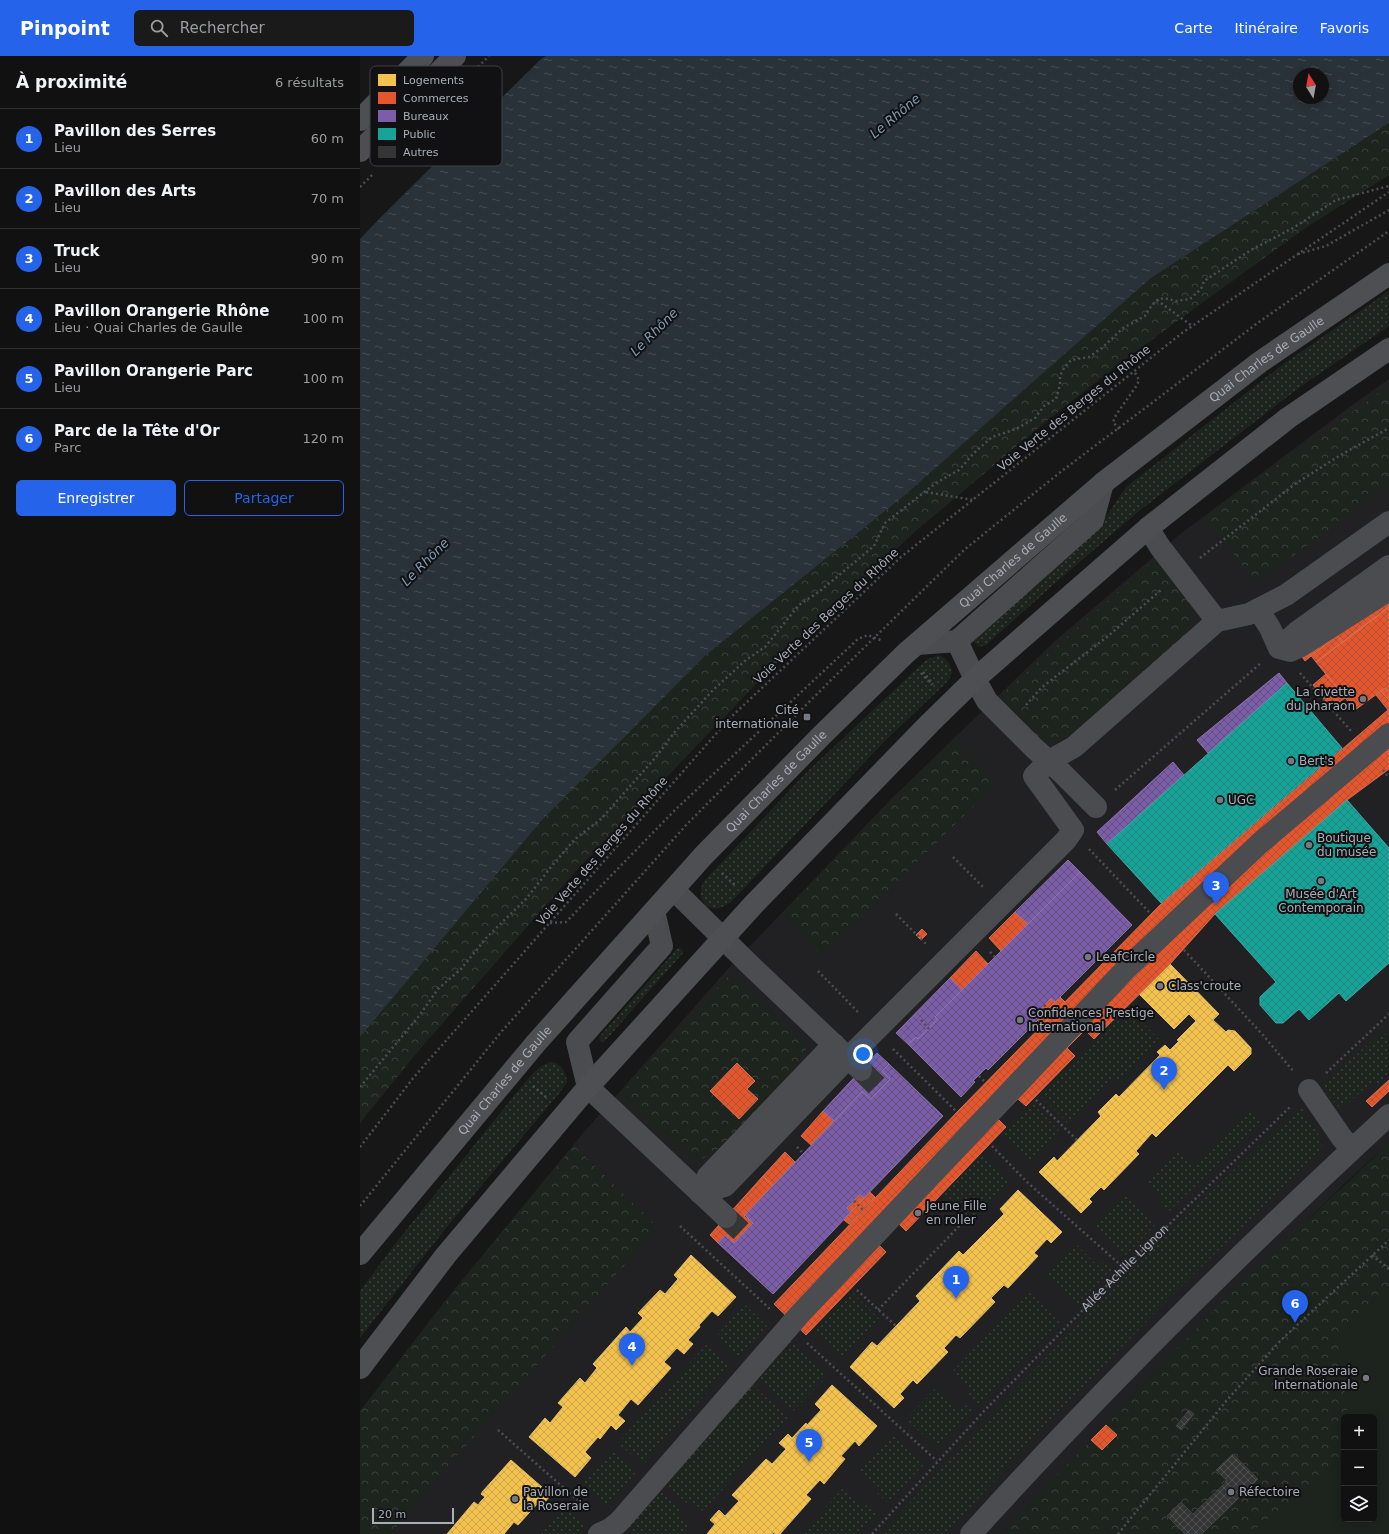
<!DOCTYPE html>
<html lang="fr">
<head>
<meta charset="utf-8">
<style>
  :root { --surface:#111; --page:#1a1a1a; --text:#f1f3f6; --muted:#9c9d9f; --line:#303131; --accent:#2563eb }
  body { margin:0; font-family:"DejaVu Sans",sans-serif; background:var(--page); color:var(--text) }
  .controls { position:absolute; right:12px; bottom:12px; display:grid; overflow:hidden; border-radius:6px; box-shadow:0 2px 10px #0003 }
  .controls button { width:36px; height:36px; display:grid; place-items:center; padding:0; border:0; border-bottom:1px solid var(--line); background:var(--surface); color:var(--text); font:20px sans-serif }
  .compass { position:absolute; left:933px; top:12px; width:36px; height:36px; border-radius:50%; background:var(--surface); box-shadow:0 2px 10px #0003; rotate:349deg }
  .scale { position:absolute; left:12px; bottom:10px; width:82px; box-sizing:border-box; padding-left:4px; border:2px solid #a8adb8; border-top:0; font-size:11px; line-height:14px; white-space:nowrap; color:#a8adb8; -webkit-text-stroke:3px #111113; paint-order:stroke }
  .you { position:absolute; left:503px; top:998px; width:14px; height:14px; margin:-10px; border:3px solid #fff; border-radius:50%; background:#1a73e8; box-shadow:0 0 0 6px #1a73e833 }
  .badge { display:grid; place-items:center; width:26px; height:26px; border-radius:50%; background:var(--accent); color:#fff; font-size:13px; font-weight:700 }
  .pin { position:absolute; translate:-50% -33px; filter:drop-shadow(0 1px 2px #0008) }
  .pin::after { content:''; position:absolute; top:21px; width:14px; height:12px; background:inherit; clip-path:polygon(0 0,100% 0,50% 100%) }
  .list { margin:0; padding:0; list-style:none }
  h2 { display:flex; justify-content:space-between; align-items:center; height:52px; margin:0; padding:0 16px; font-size:17px }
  h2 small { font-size:13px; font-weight:400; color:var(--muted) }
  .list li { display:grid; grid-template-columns:26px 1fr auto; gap:12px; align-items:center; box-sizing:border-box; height:60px; padding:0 16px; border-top:1px solid var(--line) }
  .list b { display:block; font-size:15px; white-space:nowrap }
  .list p { margin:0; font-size:13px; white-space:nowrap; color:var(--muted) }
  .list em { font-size:13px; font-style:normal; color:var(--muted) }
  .actions { display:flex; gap:8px; padding:12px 16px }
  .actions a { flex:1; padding:9px 0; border:1px solid var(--accent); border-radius:6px; text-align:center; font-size:14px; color:var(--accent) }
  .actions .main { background:var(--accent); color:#fff }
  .icon { flex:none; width:22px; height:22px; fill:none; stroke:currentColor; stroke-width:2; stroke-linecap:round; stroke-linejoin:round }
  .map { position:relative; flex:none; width:1029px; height:1478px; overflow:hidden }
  header { display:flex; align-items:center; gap:24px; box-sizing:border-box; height:56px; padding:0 20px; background:var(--accent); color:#fff }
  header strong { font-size:19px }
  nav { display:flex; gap:22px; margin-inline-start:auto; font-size:14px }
  .search { width:280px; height:36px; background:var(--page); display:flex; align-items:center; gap:10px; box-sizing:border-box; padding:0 14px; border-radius:6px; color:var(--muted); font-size:15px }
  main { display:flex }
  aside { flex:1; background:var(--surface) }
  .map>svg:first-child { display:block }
</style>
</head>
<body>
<header>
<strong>Pinpoint</strong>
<div class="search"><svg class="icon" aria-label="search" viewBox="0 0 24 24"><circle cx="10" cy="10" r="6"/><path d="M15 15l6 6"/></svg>Rechercher</div>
<nav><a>Carte</a><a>Itinéraire</a><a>Favoris</a></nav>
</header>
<main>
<aside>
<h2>À proximité<small>6 résultats</small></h2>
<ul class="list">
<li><span class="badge">1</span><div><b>Pavillon des Serres</b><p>Lieu</p></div><em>60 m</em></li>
<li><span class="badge">2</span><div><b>Pavillon des Arts</b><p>Lieu</p></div><em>70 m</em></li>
<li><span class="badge">3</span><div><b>Truck</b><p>Lieu</p></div><em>90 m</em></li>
<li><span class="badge">4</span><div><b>Pavillon Orangerie Rhône</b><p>Lieu · Quai Charles de Gaulle</p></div><em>100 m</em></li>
<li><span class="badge">5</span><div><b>Pavillon Orangerie Parc</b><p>Lieu</p></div><em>100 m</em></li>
<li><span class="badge">6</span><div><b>Parc de la Tête d'Or</b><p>Parc</p></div><em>120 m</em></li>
</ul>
<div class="actions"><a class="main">Enregistrer</a><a>Partager</a></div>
</aside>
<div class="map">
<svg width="1029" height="1478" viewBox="0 0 1029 1478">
  <defs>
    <pattern id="grass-dots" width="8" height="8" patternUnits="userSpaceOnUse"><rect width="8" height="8" fill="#1d241e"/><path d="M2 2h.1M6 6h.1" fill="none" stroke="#3b413d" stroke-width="1.8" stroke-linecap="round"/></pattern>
    <pattern id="forest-crowns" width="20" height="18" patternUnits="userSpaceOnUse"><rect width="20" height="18" fill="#1d241e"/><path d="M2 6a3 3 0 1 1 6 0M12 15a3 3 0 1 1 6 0" fill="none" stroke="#3b413d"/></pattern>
    <pattern id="water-ripples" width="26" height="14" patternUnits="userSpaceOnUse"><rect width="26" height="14" fill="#2a3239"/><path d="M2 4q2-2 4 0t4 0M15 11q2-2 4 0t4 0" fill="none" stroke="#464d54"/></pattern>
    <pattern id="homes-cross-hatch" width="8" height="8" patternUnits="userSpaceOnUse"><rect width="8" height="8" fill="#f2c14e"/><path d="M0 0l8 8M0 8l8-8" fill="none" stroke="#cca549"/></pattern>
    <pattern id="shops-cross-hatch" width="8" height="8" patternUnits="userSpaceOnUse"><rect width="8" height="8" fill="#e4572e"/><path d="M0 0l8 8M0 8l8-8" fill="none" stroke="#b84e30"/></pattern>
    <pattern id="offices-cross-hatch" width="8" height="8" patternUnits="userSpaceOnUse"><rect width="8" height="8" fill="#7b5ea7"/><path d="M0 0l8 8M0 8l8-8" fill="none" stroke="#614f80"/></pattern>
    <pattern id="public-cross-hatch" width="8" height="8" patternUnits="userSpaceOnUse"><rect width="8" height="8" fill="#17a398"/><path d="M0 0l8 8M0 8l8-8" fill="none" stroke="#1e8780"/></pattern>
    <pattern id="building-cross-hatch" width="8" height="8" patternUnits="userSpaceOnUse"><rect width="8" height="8" fill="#353536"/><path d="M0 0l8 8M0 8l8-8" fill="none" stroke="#4f5051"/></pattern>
  </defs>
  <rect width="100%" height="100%" fill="#171717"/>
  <path fill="#212123" d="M1029,323V1087L984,1128L805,1305L746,1369L641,1478H0V1355L84,1246L224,1076L366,915L533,741L696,584L819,479L999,344Z"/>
  <path fill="url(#grass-dots)" d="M1029,235V270L940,331L779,455L693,529L626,589L619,591L613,585L743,465L766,431L922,309Z
    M578,599C588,603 590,607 592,617L588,625L526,684L371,846C368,848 363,851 359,852C344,856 335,837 345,824L446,717L566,604Z
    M320,892L323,895V897L244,986L240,985L239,981L317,893Z
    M767,951L801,985L761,1026L753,1022L708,1068L680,1039Z
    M1023,975L1029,982V1018L1017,1029L1013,1025L981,1053L960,1031Z
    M192,1006C203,1009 206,1016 207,1026L201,1035L86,1172L0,1282V1235L35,1188L157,1036C167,1025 176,1009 192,1006Z
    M672,1046L700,1076L671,1107L641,1078Z
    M942,1050L944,1059C955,1067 961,1081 962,1094L810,1241L696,1359L585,1478H521C563,1431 607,1385 650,1339C745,1240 841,1143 942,1050Z
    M890,1054L902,1066L807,1157L799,1149L804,1144L787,1127L820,1094L834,1108Z
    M623,1097L651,1126L613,1165L584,1137Z
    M765,1138L795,1169L766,1199L734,1168Z
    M715,1187L738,1210L744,1205L753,1212L717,1249L686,1219Z
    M491,1235L519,1263L482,1302L453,1275Z
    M668,1235L700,1267L619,1349L609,1338L612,1333L593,1315Z
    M384,1248L407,1270L377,1303L355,1282Z
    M429,1284L468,1319L433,1355L396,1320Z
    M346,1289L370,1310L283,1409L258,1387Z
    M389,1326L428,1361L343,1455L331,1445L328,1448L302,1426Z
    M576,1332L600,1354L606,1349L614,1356L578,1392L546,1363Z
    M532,1378L564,1408L528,1447L517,1437L521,1433L499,1414Z
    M253,1395L277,1415L247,1450L223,1427Z
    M296,1431L323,1455L318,1461L331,1471L325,1478H275L264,1468Z
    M482,1433L503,1452L508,1448L519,1457L500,1478H442Z
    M205,1451L227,1469L219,1478H181Z"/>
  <path fill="url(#forest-crowns)" fill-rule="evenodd" d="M1029,67V119L947,171L853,239L767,302L689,363L557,474L454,568L216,815L60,993L0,1067V981L182,764L346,599L545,439L791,222Z
    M1029,330V430L896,527L845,460Z
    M795,503L829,546L833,557L827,577L718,676L698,686H688L678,682L638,642Z
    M595,682L636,728L462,900L423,857Z
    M371,917L447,991L436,1014L355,1096L333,1107L260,1039Z
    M1029,1087V1478H641L688,1428L746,1369L805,1305L878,1230ZM984,1361H1014V1463H984Z
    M214,1090L298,1171L82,1417L31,1478H0V1355L123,1199Z"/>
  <path fill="#1d241e" d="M1029,1231V1478H889L984,1401V1463H1014V1361H988L979,1283L1022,1234Z"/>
  <path fill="url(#water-ripples)" fill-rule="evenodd" d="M186,0H1029V67L791,222L545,439L346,599L182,764L0,981V183L24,158L181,3ZM939,18H963V42H939Z"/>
  <path fill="url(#homes-cross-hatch)" stroke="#dcbb6e" d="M810,908L859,958L853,964L866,976L868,974L875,975L891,992V998L874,1015L868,1009L796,1081L792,1077L776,1095L779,1098L744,1134L741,1131L729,1143L732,1146L721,1157L679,1116L694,1101L697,1105L741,1060L738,1056L756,1038L759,1041L800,999L797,996L805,989L810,994L819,985L817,984L836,965L829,958L814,973L779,938Z
    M658,1134L702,1176L691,1187L687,1183L674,1197L678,1200L648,1232L644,1229L631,1242L635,1246L600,1282L596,1279L584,1292L588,1296L557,1328L553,1324L540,1338L544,1342L534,1352L490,1311L512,1286L517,1290L560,1245L556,1240L599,1195L603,1199L644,1158L640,1153Z
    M331,1199L376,1241L358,1260L352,1255L339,1269L340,1271L328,1284L333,1288L324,1298L317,1292L304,1306L311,1312L278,1349L271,1343L258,1359L265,1365L256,1374L251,1369L240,1383L238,1381L225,1396L231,1402L215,1421L169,1381L185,1362L190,1367L203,1351L198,1347L220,1322L225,1327L237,1312L233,1308L266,1271L270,1276L283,1262L278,1257L300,1234L305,1238L318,1223L314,1219Z
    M472,1329L517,1370L499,1390L495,1385L481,1400L485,1403L464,1428L460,1424L446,1439L451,1443L420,1478H415L414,1476L412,1478H347L355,1468L350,1464L359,1454L365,1460L379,1445L372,1439L406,1403L412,1408L426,1393L419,1387L428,1378L432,1382L446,1367L447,1369L461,1354L455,1348Z
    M151,1404L191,1439L183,1448L179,1446L158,1469L154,1466L144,1478H87L114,1446L118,1449L121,1445L125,1441L121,1438L123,1435Z"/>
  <path fill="url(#shops-cross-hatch)" stroke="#d27157" d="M1029,524V551L983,586L977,579L945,605L938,595Z
    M1029,534V551L956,606L949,597Z
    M1029,551V637L1025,632L995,654L956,606Z
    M966,618L985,642L971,652L953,629Z
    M1025,632L1029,637V644L1021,635Z
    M1021,635L1029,644V713L987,744L854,859L810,908L734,983L725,974L707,992L715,1000L666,1050L658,1043L638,1063L646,1071L546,1175L538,1167L518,1188L526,1196L446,1279L414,1248L600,1053L800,849L1028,654L1016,639Z
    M655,856L668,868L641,895L629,882Z
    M562,873L567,878L561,884L556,879Z
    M616,895L628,908L602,934L590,922Z
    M700,941L705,946L682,969L677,964Z
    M691,942L695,946L682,960L678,956Z
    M377,1007L395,1025L387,1033L398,1043L379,1063L350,1035Z
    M1029,1024V1035L1012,1051L1006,1045Z
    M463,1055L474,1065L451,1089L441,1080Z
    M425,1096L435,1106L413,1130L403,1120Z
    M403,1120L413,1130L384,1160L393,1167L374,1187L365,1179L358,1187L350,1179Z
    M510,1136L515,1141L489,1168L484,1164Z
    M500,1138L504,1142L491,1156L487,1152Z
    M746,1369L757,1379L742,1394L731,1384Z"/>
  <path fill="url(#offices-cross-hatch)" stroke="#8876ac" d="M919,617L927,627L848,697L837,684Z
    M813,706L824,719L747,788L737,776Z
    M708,804L720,816L668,868L655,856Z
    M720,816L772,869L695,946L691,942L678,956L682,960L628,1014L626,1012L613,1025L615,1026L601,1041L548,988L556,981L558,983L578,963L575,961Z
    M590,922L602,934L575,961L578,963L558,983L556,981L548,988L536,977Z
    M517,997L529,1008L522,1015L530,1023L511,1043L502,1035L474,1065L463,1055Z
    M529,1008L583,1060L504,1142L500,1138L494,1145L487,1152L491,1156L413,1238L358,1187L365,1179L374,1187L393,1167L385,1159L502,1036L511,1043L530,1023L522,1015Z"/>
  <path fill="url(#public-cross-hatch)" stroke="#42a6a2" d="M927,627L982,692L801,847L747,788Z
    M987,744L1029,792V907L986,945L979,937L949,964L939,953L923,967H916L900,949V941L916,926L855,858Z"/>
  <path fill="url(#building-cross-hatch)" stroke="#3f4043" d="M829,1354L834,1358L821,1374L816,1370Z
    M873,1398L898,1423L842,1478H825L807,1460L821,1446L833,1458L867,1425L856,1414Z"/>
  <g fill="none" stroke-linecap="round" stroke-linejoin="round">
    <path stroke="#343537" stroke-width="22" stroke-dasharray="22 11" stroke-linecap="butt" d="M501,1014L520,1033
      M366,1161L381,1175"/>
    <g stroke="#4d4e52" stroke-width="2.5" stroke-dasharray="2 3" stroke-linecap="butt">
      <path d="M118,11L129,0"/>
      <path d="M0,131L12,119"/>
      <path d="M938,198L966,190L1029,154"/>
      <path d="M797,244L832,270"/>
      <path d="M759,373L753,366L756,359L777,329L779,324L774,315"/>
      <path d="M566,436L613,444"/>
      <path d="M840,502L935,428L979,400L1029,372"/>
      <path d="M563,616L573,628"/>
      <path d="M561,617L572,629"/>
      <path d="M940,617L992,676"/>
      <path d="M666,649L682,631L747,581L801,534"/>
      <path d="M1023,714L1029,722"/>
      <path d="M755,734L901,607"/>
      <path d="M729,793L789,856"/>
      <path d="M593,801L624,832"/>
      <path d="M362,817L376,830"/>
      <path d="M536,858L567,889"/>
      <path d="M190,867L206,866L316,753L498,583L508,579L523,585"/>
      <path d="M824,894L903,979L933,1015"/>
      <path d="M630,896L635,901"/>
      <path d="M458,915L498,956"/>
      <path d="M684,949L692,956"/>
      <path d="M561,964L569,973"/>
      <path d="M533,993L597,1056"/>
      <path d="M966,1017L1029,958"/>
      <path d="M619,1020L625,1026"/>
      <path d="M173,1030L186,1041"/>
      <path d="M0,1031L59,960L78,933L101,913L127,881L166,843L191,811L215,783L241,763L296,701L313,678L353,634L386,604L405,591L439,549L460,535L514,490L525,467L576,427L599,414L614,397L632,381L656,373L675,362L684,350L696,343L700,329V320L704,312L711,304L729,301L743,291L763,272L785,260L789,253L797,244L804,242L816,245L830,243L841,233L844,225L891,194L933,172L976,144L1029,130"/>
      <path d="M676,1044L717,1084"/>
      <path d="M632,1090L667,1126L764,1212"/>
      <path d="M0,1091L54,1021L370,662L541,501L822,277L1029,136"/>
      <path d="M437,1091L443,1097"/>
      <path d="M494,1145L504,1155"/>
      <path d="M0,1150L142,975L328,767L469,626L604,494L703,414L899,266L1029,175"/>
      <path d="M320,1170L411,1254"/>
      <path d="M1012,1199L1029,1213"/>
      <path d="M497,1234L536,1270"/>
      <path d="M518,1254L605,1164"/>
      <path d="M447,1287L577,1405"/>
      <path d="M138,1374L230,1455"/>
      <path id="s1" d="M512,1478L624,1355L764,1212L930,1051"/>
      <path d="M758,1478L867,1344L921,1284L1029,1184"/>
    </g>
    <path stroke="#4b4c50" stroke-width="22" d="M1029,510L937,576L919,592L930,595L941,590L1029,534
      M898,553L910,572L919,592
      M857,565L889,558L926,539L1029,466
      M557,588L597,585
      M736,751L700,715L674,692L627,645L615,623L597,585L733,464L743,427
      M314,834L389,908L488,1002L706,784L713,774L674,720L689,705L714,691L857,565L800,491L788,472
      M294,855L302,890L217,986L228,1031L366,1161
      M949,1034L982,1082L992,1093
      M340,1137L365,1130L488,1002L501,1014
      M340,1137L348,1120L474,988
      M239,1478L250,1473L259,1466L439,1259L767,912L900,787L1029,678
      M611,1478C743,1332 884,1193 1029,1059"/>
    <g stroke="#4d4f52" stroke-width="22">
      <path d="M0,64L63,0"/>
      <path id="s2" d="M0,1198L176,987L344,799L462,679L546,597L743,427L900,306L1029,218"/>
      <path d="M0,1312L86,1199L228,1031L395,847L570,667L615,623L788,472L928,362L1029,293"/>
    </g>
    <path stroke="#4e4e51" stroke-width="22" d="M0,95L95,0"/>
  </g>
  <g fill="#757880" stroke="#111113" stroke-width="1.5">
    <circle cx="1003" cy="643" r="4"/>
    <rect x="443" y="657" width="8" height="8" rx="2"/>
    <circle cx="931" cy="705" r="4"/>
    <circle cx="860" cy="744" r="4"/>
    <circle cx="949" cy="789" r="4"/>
    <circle cx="961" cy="825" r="4"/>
    <circle cx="728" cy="901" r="4"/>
    <circle cx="800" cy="930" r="4"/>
    <circle cx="660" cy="964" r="4"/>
    <circle cx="558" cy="1157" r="4"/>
    <circle cx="1006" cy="1322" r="4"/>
    <circle cx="871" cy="1436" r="4"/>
    <circle cx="155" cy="1443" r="4"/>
  </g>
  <g text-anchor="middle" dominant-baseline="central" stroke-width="4" stroke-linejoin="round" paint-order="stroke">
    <g font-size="12" fill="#a8adb8" stroke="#111113">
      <text stroke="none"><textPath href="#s2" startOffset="1278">Quai Charles de Gaulle</textPath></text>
      <text transform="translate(714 352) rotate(-39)">Voie Verte des Berges du Rhône</text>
      <text stroke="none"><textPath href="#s2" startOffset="954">Quai Charles de Gaulle</textPath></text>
      <text transform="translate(466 560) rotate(-43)">Voie Verte des Berges du Rhône</text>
      <text stroke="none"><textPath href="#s2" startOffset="630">Quai Charles de Gaulle</textPath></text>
      <text transform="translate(242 795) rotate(-49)">Voie Verte des Berges du Rhône</text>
      <text stroke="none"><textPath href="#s2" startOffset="226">Quai Charles de Gaulle</textPath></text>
      <text stroke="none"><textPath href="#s1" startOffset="367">Allée Achille Lignon</textPath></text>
    </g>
    <g font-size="12" fill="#a8adb8" stroke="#111113" text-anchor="start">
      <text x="995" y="636" text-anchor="end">La civette<tspan x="995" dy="14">du pharaon</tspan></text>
      <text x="439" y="654" text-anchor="end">Cité<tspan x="439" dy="14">internationale</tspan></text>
      <text x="939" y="705">Bert's</text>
      <text x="868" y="744">UGC</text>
      <text x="957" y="782">Boutique<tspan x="957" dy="14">du musée</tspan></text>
      <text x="961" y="838" text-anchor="middle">Musée d'Art<tspan x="961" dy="14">Contemporain</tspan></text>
      <text x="736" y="901">LeafCircle</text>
      <text x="808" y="930">Class'croute</text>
      <text x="668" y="957">Confidences Prestige<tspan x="668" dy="14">International</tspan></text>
      <text x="566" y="1150">Jeune Fille<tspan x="566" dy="14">en roller</tspan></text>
      <text x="998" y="1315" text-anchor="end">Grande Roseraie<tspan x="998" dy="14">Internationale</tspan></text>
      <text x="163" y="1436">Pavillon de<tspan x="163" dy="14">la Roseraie</tspan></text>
      <text x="879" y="1436">Réfectoire</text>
    </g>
    <g font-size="13" font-style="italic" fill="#7f9bb3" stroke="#111113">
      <text transform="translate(535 60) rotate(-40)">Le Rhône</text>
      <text transform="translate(294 276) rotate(-45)">Le Rhône</text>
      <text transform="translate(65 506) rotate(-45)">Le Rhône</text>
    </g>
  </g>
  <rect x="10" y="10" width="132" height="100" rx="6" fill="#111113" stroke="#3e4045" stroke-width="1"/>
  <rect x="18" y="18" width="18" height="12" fill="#f2c14e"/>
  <rect x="18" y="36" width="18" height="12" fill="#e4572e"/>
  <rect x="18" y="54" width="18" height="12" fill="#7b5ea7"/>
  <rect x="18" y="72" width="18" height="12" fill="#17a398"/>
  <rect x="18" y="90" width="18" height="12" fill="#353536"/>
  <g font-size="11" fill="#a8adb8">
    <text x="43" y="28">Logements</text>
    <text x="43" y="46">Commerces</text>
    <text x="43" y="64">Bureaux</text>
    <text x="43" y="82">Public</text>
    <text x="43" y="100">Autres</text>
  </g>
</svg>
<div class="controls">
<button>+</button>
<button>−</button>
<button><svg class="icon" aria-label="layers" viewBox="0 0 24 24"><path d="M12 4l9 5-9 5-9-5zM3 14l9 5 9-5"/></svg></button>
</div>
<svg class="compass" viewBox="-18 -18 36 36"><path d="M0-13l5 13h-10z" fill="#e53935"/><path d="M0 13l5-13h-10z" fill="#9c9d9f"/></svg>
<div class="scale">20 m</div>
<div class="you"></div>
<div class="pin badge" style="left:596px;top:1243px">1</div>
<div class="pin badge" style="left:804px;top:1034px">2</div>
<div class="pin badge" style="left:856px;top:849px">3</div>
<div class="pin badge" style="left:272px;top:1310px">4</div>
<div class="pin badge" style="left:449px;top:1406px">5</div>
<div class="pin badge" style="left:935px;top:1267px">6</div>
</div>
</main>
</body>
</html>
